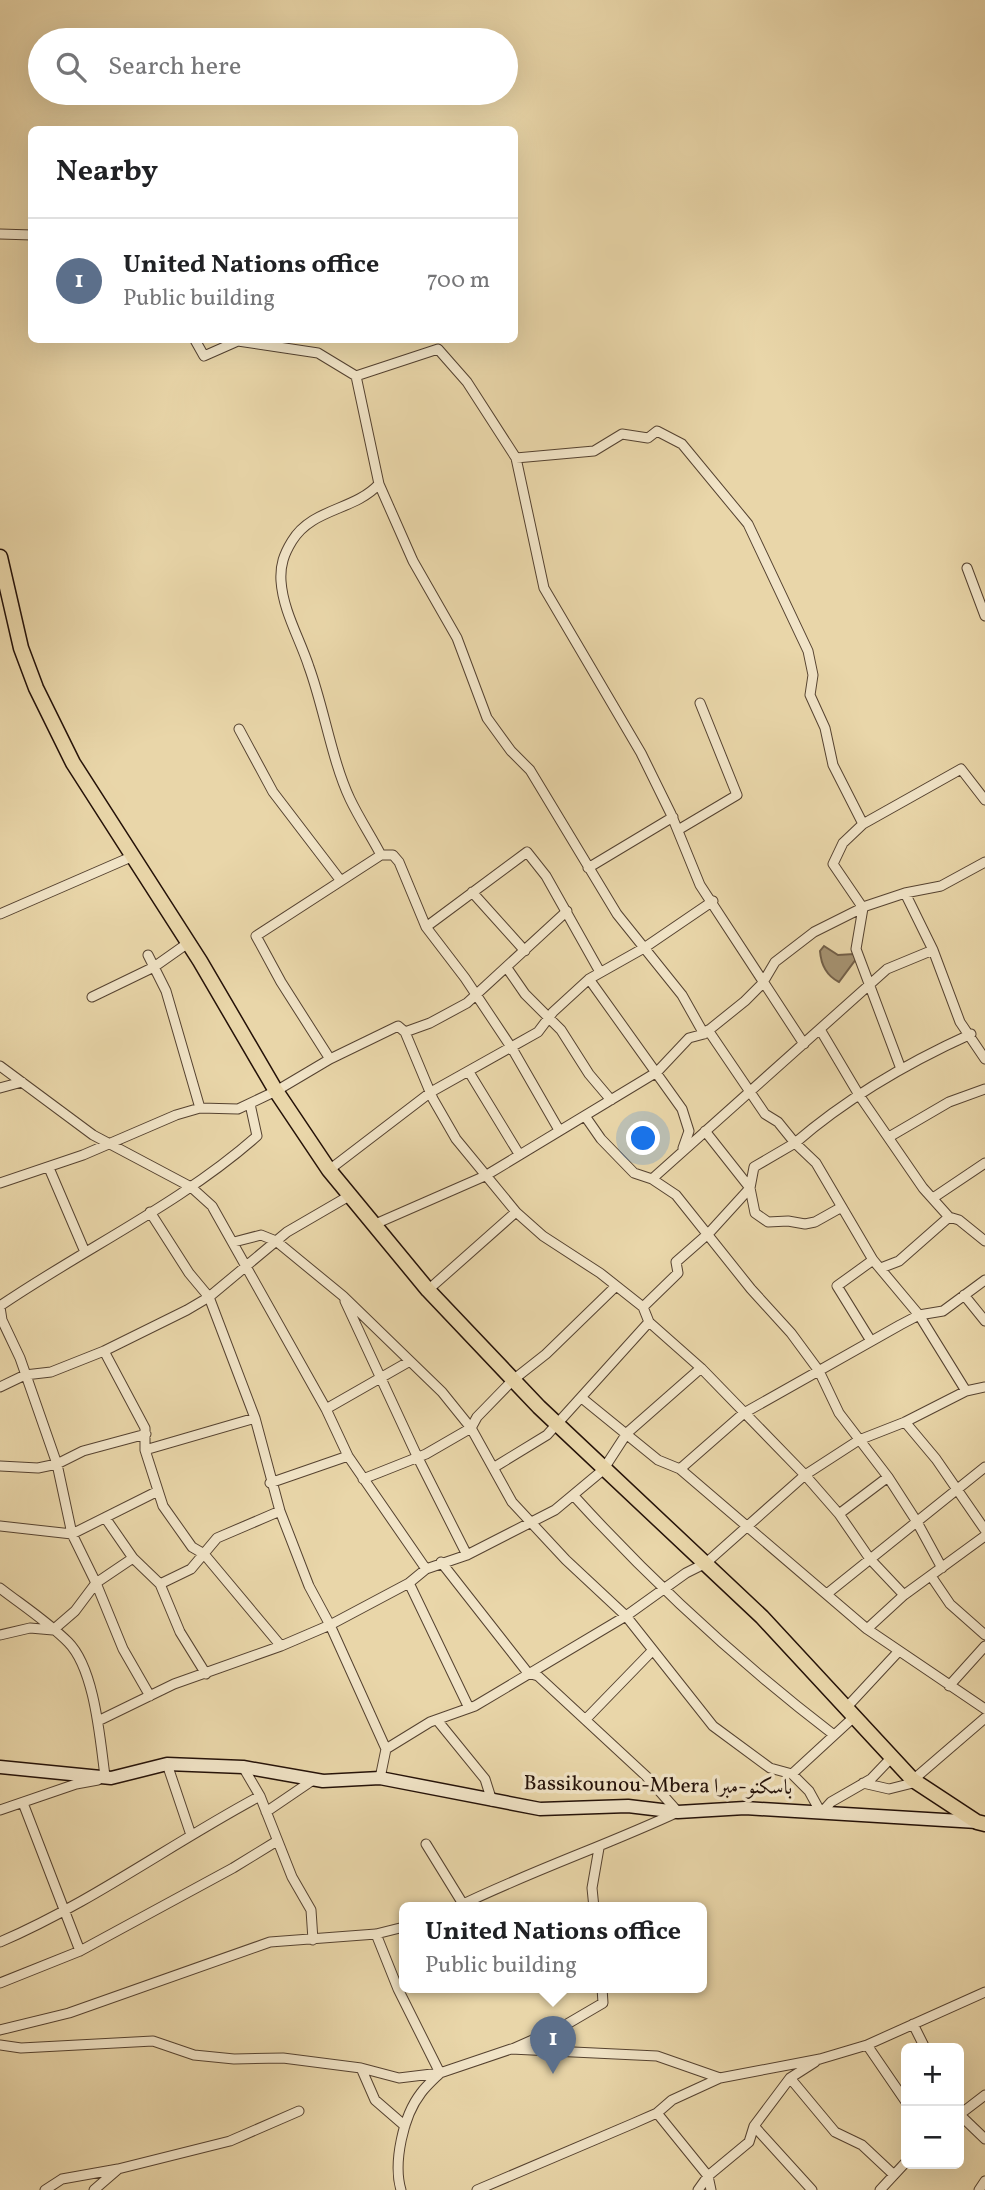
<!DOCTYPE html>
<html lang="en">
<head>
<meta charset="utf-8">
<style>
  :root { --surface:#fff; --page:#f6f6f6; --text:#202124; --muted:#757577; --line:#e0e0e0; --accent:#0b8043 }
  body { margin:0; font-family:Vollkorn,Amiri,serif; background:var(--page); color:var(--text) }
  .controls { position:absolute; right:21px; bottom:21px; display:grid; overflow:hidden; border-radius:10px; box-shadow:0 7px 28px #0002 }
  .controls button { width:63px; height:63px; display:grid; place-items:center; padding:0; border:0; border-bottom:2px solid var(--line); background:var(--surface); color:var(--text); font:35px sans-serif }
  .you { position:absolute; left:644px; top:1139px; width:24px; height:24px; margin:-18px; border:5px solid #fff; border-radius:50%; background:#1a73e8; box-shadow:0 0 0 10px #1a73e833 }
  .badge { display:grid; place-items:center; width:46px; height:46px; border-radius:50%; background:var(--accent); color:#fff; font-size:23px; font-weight:700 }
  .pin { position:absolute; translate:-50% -58px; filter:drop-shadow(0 2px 4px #0008) }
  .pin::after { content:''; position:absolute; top:37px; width:24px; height:21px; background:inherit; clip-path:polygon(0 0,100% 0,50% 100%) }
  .popup { position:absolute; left:399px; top:1902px; width:308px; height:91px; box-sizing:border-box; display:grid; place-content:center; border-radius:10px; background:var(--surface); filter:drop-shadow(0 2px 5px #0005); font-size:23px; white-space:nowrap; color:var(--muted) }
  .popup b { font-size:26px; color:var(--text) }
  .popup::after { content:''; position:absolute; left:50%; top:100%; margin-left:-14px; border:14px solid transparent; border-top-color:var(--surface) }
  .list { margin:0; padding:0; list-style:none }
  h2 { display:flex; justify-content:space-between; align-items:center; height:91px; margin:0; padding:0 28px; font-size:30px }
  h2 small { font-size:23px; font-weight:400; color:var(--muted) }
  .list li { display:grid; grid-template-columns:46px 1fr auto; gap:21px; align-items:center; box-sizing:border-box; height:126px; padding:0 28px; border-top:2px solid var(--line) }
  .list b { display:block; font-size:26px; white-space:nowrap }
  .list p { margin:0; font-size:23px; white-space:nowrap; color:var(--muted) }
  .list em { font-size:23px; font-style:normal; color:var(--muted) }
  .icon { flex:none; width:38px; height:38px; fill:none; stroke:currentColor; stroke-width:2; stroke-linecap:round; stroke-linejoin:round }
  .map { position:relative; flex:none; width:985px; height:2190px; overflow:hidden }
  .search { position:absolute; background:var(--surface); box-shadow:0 7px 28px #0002; left:28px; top:28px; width:490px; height:77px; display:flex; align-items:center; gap:18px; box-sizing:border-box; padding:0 24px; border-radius:38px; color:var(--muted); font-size:26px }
  .panel { position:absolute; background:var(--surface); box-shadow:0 7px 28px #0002; left:28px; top:126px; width:490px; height:217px; border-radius:10px }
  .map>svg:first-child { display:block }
</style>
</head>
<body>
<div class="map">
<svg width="985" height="2190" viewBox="0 0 985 2190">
  <rect width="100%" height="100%" fill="#e9d6a9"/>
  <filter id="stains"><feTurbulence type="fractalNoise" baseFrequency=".00286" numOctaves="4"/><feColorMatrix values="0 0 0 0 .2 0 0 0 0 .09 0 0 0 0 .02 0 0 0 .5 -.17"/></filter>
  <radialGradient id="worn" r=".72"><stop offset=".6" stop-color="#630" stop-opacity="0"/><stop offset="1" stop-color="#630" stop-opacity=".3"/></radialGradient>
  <path fill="#a69372" stroke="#725f48" stroke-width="2" d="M824,946L838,955L854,954L856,959L839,982C827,976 821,965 820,951Z"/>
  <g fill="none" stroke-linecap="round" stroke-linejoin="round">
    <defs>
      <path id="street" d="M0,234L32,235
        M195,340L204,356L238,341L318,353L356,376L438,349L467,382L516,458L594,451L622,434L648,438L657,431L682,444L748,524L808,651L813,675L810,695L825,728L833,765L863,824L843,843L833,864L863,908L856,949L901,1069
        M356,376L379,484L413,561L457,638L487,718L511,751L530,770L617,914L682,995L704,1034
        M516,458L544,588L641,753L671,814L700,885L804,1044
        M379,484C354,511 312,508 292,541C284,554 280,565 281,581C283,611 300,639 309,667C324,708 332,761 350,799C359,818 371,836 381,855H393L399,862L426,927L465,978L513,1050L559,1130
        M967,568L985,616
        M239,729L273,792L341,881
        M863,824L961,769L985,800
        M678,830L737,795L700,703
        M588,868L673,817
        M472,892L525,951
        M905,893L933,950L960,1022L985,1059
        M0,914L131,857
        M426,927L527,852L546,876L600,972
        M148,955L166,991L200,1108
        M507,968L525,994L561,1030L589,1074L611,1100
        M589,979L682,1109L689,1131L683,1148
        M92,997L154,967L188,943
        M708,1030L765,1114L778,1122L795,1143C848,1097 907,1063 971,1034
        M821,1031L859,1095L923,1188L949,1217L959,1220L985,1241
        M405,1032L430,1023L467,1003L567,911
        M330,1059L281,982L256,936L381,855
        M0,1066L93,1135L191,1187L212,1206L326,1409L348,1456L426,1569
        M469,1072L519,1154
        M0,1088L22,1082
        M585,1116L601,1139L634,1173L652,1179L676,1195L751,1289L791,1333L819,1371L839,1413L888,1477L917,1522L942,1568
        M705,1131L750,1188L755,1213L768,1222L788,1221L805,1224L815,1222L840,1208
        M889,1137L949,1102L985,1089
        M49,1168L85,1252
        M329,1170L431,1092L538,1032L553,1012L589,979L644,948L713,901
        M652,1179L887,969L933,950
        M0,1183L83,1155L176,1115L200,1108L238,1109L276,1091L330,1059L398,1026L405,1032L433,1099L456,1139L516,1212L543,1236L600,1273L643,1307L649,1322L701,1368L805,1475L839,1514L870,1559L904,1595
        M933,1198L985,1163
        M150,1212L189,1273L209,1297L255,1418L280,1511L309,1586L330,1625L409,1583L426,1569L467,1555L555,1510L603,1470L627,1433L701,1368
        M373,1225L485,1176L657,1072L689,1038L704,1034L745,1001L762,984L775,962L814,932L866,906L905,893L941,886L985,862
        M234,1242L261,1235L276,1241L343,1296L410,1361L442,1392L471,1428L512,1502L566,1560L626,1616L713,1726L770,1768L792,1774L809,1791L820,1811
        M881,1268L899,1261L949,1217
        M428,1290L516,1212
        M964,1295L985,1321
        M345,1301L417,1456L467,1555
        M0,1306C85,1248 180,1204 257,1136L250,1104
        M0,1307L2,1320L20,1358L57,1464L72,1534L96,1583L75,1611L53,1630L30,1628L0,1635
        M643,1307L678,1273L676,1262L709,1233L750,1188L754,1167L795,1143L816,1163L873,1260L919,1315L966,1391
        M871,1341L837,1286L873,1260
        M104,1351L145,1428V1450L163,1506L192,1547L204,1554L281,1646L330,1625L386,1749
        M0,1387L25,1375L51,1372L104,1351L187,1310L209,1297L287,1232L349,1196
        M583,1399L658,1460L680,1469L867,1629L985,1709
        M326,1409L410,1361
        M905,1422L936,1459L985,1530
        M145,1450L255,1418
        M0,1466L38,1468L57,1464L83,1451L146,1434
        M493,1468L547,1435L649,1322
        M680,1469L744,1413L900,1325L919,1315L943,1311L985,1280
        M363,1479L426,1454L471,1428L477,1417L513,1380L546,1354L615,1287
        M270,1483L348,1456
        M574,1496C653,1583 740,1663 834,1735
        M839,1514L888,1477
        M106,1519L133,1558L160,1584L180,1632L206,1674
        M0,1526L72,1534L156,1492
        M133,1558L96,1583L123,1649L150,1696
        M441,1562L528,1673L538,1676L646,1776L678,1812C605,1846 528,1872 455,1908
        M931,1576L950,1604L985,1635
        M409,1583L469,1708
        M160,1584L191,1569L217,1538L280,1511
        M0,1588C22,1605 48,1622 68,1642C95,1669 100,1740 105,1776
        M828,1593L985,1467
        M867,1629L904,1595L985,1536
        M949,1686L985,1646
        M846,1708L898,1652
        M586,1719L653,1650
        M437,1720L485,1779L492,1801
        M98,1721L174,1684L281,1646
        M167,1764L191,1835
        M243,1767L260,1796L292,1877L311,1910L313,1940
        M792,1774L855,1716
        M380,1778L386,1749L430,1722L475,1706L626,1616L686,1573L706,1563L805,1475L859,1440L905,1422L966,1391L985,1387
        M913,1780L985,1718
        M863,1783L889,1789L917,1782
        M23,1803L80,1951
        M0,1810L76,1784L98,1780
        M823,1811L831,1802L871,1779L892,1757
        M266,1812L313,1780
        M426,1844L463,1904
        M594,1908L592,1888L599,1848
        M376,1934L398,1989L440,2073
        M0,1942C91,1903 172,1843 260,1796
        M0,1983L80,1951L233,1868L277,1841
        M913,2024L925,2048
        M0,2030L69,2013L270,1942L376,1934L404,1927
        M0,2045L21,2048L153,2041L194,2055L234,2059L283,2058L361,2068L399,2078L440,2073L511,2049L657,2056L720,2078L820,2059L867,2045L985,1992
        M867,2045L906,2102
        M512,2049L562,2027L603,2003L602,1988
        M361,2068L375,2100L405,2126
        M790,2078L835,2132L862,2145L894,2175
        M657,2113L708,2176L711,2190
        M959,2114L985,2139
        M959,2115L985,2095
        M754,2126L812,2190
        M45,2190L62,2179L118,2169L230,2141L299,2111
        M94,2190L117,2170
        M401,2190C393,2163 403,2116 421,2093C426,2086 434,2079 440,2073
        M477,2190L632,2124L657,2113L672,2100L720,2078
        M698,2190L708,2176L749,2142L754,2126L790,2078L815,2062
        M880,2190L906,2162
        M979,2190L985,2181"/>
      <path id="secondary" d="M0,1767L111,1778L167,1764L243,1767L323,1781L380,1778L540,1809L628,1806L678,1812L745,1808L977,1822"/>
      <path id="primary" d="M0,557L21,648L36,688L73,763L200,961L276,1091L329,1170L428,1290L539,1407L762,1617L913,1780L977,1822L985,1824"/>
    </defs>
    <use href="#street" stroke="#554230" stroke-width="11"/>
    <use href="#secondary" stroke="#241108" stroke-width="15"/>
    <use href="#primary" stroke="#241108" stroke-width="17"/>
    <use href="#street" stroke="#f1e4c7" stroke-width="9"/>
    <use href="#secondary" stroke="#f1e4c7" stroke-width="12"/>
    <use href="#primary" stroke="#e9d6a9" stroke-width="14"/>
  </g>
  <g text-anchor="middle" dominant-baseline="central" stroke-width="7" stroke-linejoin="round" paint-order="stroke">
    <g font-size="21" fill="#241108" stroke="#f1e4c7">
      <text transform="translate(658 1786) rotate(1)">Bassikounou-Mbera باسكنو-مبرا</text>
    </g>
  </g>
  <rect width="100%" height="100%" filter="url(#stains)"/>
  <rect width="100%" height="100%" fill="url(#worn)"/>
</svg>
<div class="controls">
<button>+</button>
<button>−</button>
</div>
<div class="you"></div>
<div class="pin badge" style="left:553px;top:2074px;background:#5c6f8a">1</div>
<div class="popup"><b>United Nations office</b>Public building</div>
<div class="search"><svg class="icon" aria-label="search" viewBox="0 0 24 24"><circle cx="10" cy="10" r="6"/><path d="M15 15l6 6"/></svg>Search here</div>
<section class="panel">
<h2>Nearby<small></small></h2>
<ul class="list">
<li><span class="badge" style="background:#5c6f8a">1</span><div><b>United Nations office</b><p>Public building</p></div><em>700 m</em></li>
</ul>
</section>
</div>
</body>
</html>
